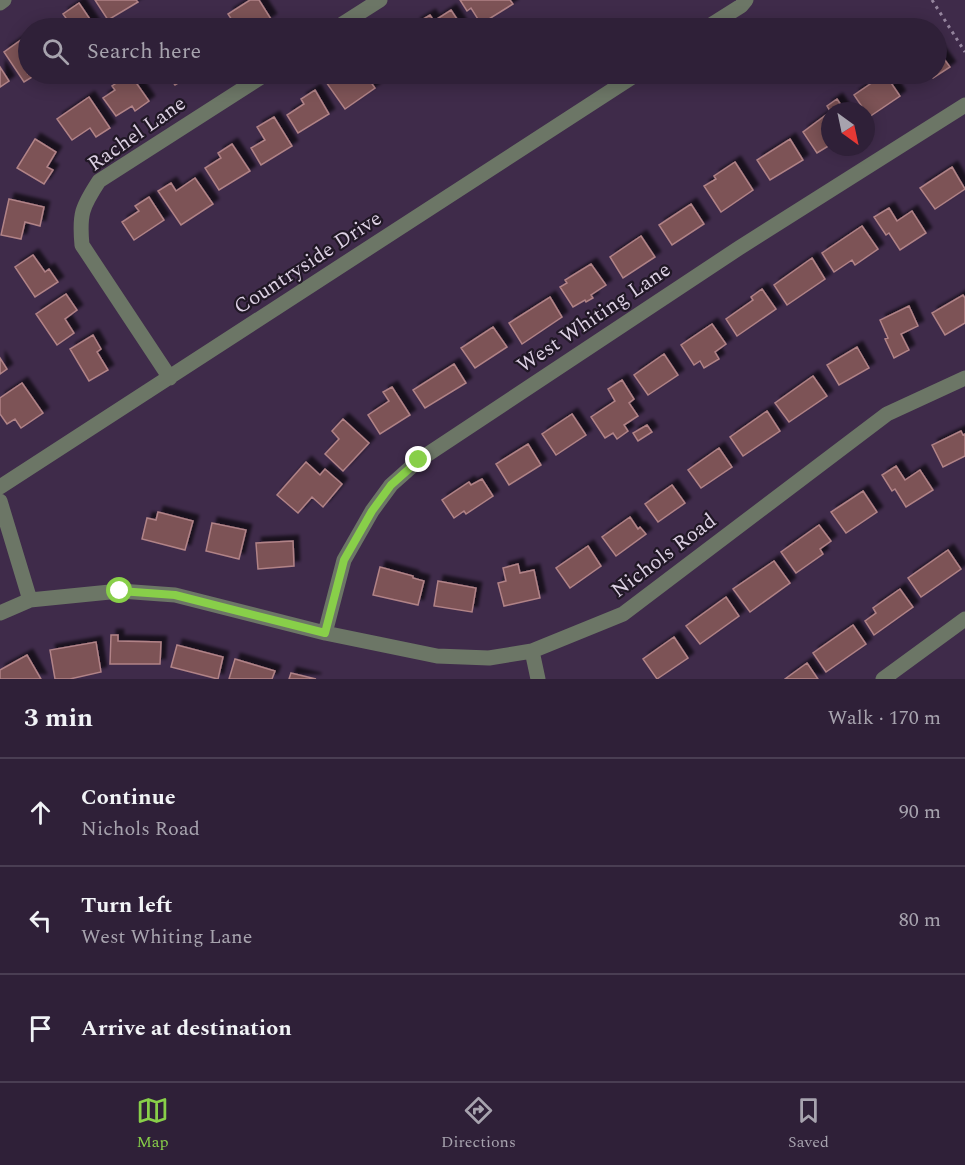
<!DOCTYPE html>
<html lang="en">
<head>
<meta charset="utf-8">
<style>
  :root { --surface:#2f2038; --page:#372840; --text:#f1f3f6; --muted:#a7a3ae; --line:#4a3e53; --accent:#88cf49 }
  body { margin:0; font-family:Spectral,serif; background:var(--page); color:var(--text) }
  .compass { position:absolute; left:821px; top:102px; width:54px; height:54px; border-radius:50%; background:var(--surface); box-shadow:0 3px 15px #0003; rotate:147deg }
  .stop { position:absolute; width:18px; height:18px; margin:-14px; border:4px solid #88cf49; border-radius:50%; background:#fff }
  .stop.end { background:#88cf49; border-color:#fff; box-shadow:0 2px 6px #0008 }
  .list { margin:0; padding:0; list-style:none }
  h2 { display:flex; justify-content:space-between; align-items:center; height:78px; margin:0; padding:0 24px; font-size:26px }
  h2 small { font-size:20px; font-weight:400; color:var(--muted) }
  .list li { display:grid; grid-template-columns:39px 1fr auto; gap:18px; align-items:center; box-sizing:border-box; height:108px; padding:0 24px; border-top:2px solid var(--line) }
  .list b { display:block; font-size:22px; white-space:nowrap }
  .list p { margin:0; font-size:20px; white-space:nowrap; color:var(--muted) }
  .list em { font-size:20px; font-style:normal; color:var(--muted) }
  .icon { flex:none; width:33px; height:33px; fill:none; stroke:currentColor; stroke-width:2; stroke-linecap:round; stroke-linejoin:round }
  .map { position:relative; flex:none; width:965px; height:679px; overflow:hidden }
  .search { position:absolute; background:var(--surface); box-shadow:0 3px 15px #0003; left:18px; right:18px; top:18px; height:66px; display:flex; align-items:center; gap:15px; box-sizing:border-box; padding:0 21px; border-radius:33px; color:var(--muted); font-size:22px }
  .sheet { height:402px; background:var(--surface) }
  nav { display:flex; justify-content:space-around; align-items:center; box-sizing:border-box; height:84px; border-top:2px solid var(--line); background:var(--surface); font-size:16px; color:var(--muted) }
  nav a { display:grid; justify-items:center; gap:3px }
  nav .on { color:var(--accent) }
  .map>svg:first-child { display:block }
</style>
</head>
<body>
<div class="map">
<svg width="965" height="679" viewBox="0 0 965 679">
  <defs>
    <filter id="shadow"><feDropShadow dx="5.5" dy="-5.5" stdDeviation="1.5" flood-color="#0009"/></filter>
  </defs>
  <rect width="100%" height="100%" fill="#3f2b4a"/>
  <path fill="#7d5256" stroke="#b18387" stroke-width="1.5" filter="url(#shadow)" d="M95,0H136L138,2L108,20Z
    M250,0H259L271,19L256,28L253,23L243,28H237L228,14Z
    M460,0H510L513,4L481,24L471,8L467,11Z
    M79,3L96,28H66L71,25L63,14Z
    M451,10L463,28H418L415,24L430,15L434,21Z
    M28,35V74H37L24,82L4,52Z
    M936,48L950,67L933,78L930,74H936Z
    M0,67L9,81L0,87Z
    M130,74L149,101L135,111L132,106L116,116L103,98L115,90L112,86Z
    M147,74H165L152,82Z
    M167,74H190L191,75L175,85Z
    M339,74H342L346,79L355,74H365L375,88L345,109L326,82Z
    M388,74H405L393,81Z
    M885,74L900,96L869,117L854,95Z
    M315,90L329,114L298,133L287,115L304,104L301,99Z
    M89,97L110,128L96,137L90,128L72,140L57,119Z
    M837,99L845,111H830L827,106Z
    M830,112V145L817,153L803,132Z
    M274,117L292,146L261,165L251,148L265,140L257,127Z
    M35,139L56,152L47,167L53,170L44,184L17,168Z
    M790,139L803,160L770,180L757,160Z
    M232,144L250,171L219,190L205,168L221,158L218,153Z
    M735,162L753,190L721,212L704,186L716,179L714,176Z
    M952,167L965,189L935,209L920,188Z
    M195,178L213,204L181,225L158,191L171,183L176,191Z
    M149,197L164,220L134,240L122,222L139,211L135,206Z
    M9,199L44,207L40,226L25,222L21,239L1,235Z
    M691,204L704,224L672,245L659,225Z
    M889,208L897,221L912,211L926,233L900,250L889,233L886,235L874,217Z
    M862,226L878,249L855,265L852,260L834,272L822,253Z
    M641,236L655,257L623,278L610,257Z
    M33,255L45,272L49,269L58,282L35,297L15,267Z
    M812,258L825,279L787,305L774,285Z
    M591,264L606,285L591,295L593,298L586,302L585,300L573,307L560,287L567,283L565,280Z
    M762,289L776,309L737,336L726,319L753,300L751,297Z
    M66,294L77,310L65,319L74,333L57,345L36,314Z
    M963,295L965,298V323L945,335L932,313Z
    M550,297L562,317L522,344L509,323Z
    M909,306L918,326L901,334L909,350L894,358L885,339L888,338L880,320Z
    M712,324L726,344L715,352L719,359L704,368L700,361L694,365L681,345Z
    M493,327L507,347L475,368L461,348Z
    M93,335L101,349L97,352L108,370L89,381L70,349Z
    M857,347L869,368L839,385L827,365Z
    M664,354L678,375L648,395L634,375Z
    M0,358L7,369L0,374Z
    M454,364L466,383L425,408L413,390Z
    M813,376L827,396L789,422L775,403Z
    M622,380L634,399L629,403L638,416L624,425L628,431L617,439L613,433L605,438L591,417L615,401L608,389Z
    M22,383L43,413L21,428L15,419L7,424L0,414V398Z
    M392,387L410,415L380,434L368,415L389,401L383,392Z
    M767,411L780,431L743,456L730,437Z
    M572,414L586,435L556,455L542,434Z
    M343,419L369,443L343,471L325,454L339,439L332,431Z
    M647,425L652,432L638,441L633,433Z
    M961,431L963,435L965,434V456L943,467L932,445Z
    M528,444L541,465L509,485L496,464Z
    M719,448L732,467L701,488L688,470Z
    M306,462L320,475L325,469L342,484L323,507L312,497L298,513L277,495Z
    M896,466L905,480L920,470L933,490L906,507L895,489L892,491L882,475Z
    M482,479L493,496L466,514L464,511L454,518L442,500L469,482L471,485Z
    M672,485L685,503L658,522L645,504Z
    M863,491L877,512L846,533L831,512Z
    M158,512L193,521L185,550L142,539L147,518L156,520Z
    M630,517L638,529L640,527L646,534L616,556L602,537Z
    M212,523L246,530L239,559L206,551Z
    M819,525L831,541L820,549L823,554L796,573L781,552Z
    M293,541L294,566L258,569L256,543Z
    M588,546L601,566L570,588L556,568Z
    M948,550L961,569L921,597L908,578Z
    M774,561L790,583L750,612L733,589Z
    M518,564L520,573L534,570L540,598L504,606L498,583L506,581L503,568Z
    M380,567L413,576V578L424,581L418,605L373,595Z
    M438,581L476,588L472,612L434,606Z
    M900,589L913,607L874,635L865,621L876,613L873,608Z
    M726,597L739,616L700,644L686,626Z
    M853,625L866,644L826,672L813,653Z
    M111,635H118V641L161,642L160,664H110Z
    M674,637L688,658L657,679L643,659Z
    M96,642L101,672L70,679H55L50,650Z
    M177,645L223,657L218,679L171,667Z
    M27,655L41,679H0V670Z
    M235,659L275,671L272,679H229Z
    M807,663L818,679H785Z
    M291,673L316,679H289Z"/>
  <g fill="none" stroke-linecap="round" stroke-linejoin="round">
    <path stroke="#95859e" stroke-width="3" stroke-dasharray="3 4.5" stroke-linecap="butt" d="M932,0L965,52"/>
    <path stroke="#6c7666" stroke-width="15" d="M0,3L4,0
      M336,28L380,0
      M706,28L741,6L746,0
      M170,378L82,245C79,214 82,207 99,181L266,74
      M0,487L637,74
      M0,501L30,600
      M0,613L30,600L120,591L175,595L325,633L437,656L489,658L532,651L623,614L887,414L965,378
      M325,633L344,560L372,511L391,485L419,460L739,248L965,105
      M532,651L538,679
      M883,679L965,619"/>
  </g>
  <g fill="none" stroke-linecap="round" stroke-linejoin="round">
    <path stroke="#88cf49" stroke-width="8" d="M120,591L175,595L325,633L344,560L372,511L391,485L419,460"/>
  </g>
  <g text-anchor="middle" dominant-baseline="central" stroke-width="4.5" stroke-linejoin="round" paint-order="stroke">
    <g font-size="21" fill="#dcd0e3" stroke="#211826">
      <text transform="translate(137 134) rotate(-35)">Rachel Lane</text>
      <text transform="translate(308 263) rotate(-33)">Countryside Drive</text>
      <text transform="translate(594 318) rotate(-34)">West Whiting Lane</text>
      <text transform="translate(664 556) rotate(-37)">Nichols Road</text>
    </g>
  </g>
</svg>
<svg class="compass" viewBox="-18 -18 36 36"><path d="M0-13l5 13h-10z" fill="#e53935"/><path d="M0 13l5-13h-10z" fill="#a7a3ae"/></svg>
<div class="stop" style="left:120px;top:591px"></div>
<div class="stop end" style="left:419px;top:460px"></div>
<div class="search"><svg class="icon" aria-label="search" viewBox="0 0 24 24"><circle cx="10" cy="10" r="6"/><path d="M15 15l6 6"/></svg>Search here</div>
</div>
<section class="sheet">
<h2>3 min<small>Walk · 170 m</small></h2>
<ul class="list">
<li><svg class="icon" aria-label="ahead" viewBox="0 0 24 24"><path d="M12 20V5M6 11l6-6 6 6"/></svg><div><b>Continue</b><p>Nichols Road</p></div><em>90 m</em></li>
<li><svg class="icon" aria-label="left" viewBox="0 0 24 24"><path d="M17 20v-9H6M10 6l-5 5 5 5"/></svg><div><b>Turn left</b><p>West Whiting Lane</p></div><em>80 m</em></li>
<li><svg class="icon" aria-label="arrive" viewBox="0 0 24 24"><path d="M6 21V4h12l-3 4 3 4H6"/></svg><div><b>Arrive at destination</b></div></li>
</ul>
</section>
<nav>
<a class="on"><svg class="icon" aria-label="map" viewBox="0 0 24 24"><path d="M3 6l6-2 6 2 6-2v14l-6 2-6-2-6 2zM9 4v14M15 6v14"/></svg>Map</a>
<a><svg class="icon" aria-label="directions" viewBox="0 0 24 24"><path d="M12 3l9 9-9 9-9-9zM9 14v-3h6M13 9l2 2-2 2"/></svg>Directions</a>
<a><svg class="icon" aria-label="saved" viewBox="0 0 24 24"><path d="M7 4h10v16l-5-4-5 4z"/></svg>Saved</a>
</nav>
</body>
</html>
